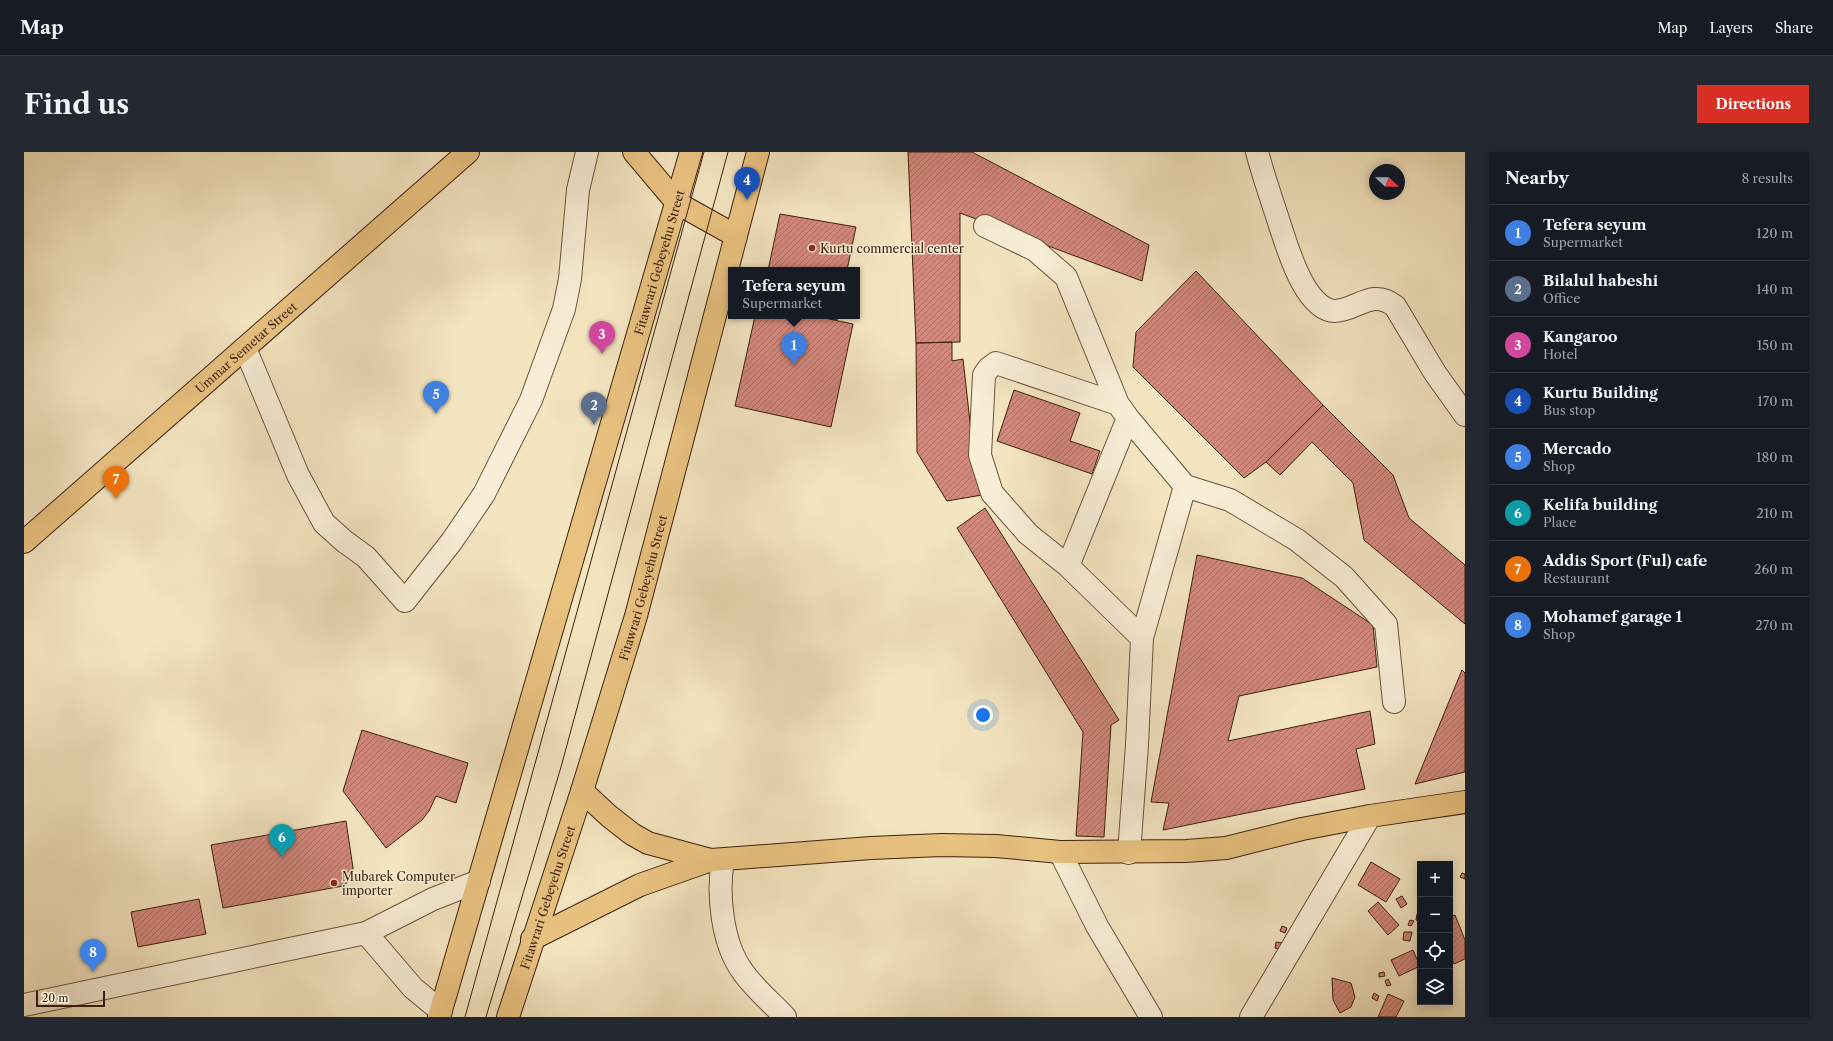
<!DOCTYPE html>
<html lang="en">
<head>
<meta charset="utf-8">
<style>
  :root { --surface:#171b24; --page:#242831; --text:#f1f3f6; --muted:#9ea1a6; --line:#363941; --accent:#d93025 }
  body { margin:0; font-family:"Libre Caslon Text",serif; background:var(--page); color:var(--text) }
  .controls { position:absolute; right:12px; bottom:12px; display:grid; overflow:hidden; border-radius:0px; box-shadow:0 2px 10px #0003 }
  .controls button { width:36px; height:36px; display:grid; place-items:center; padding:0; border:0; border-bottom:1px solid var(--line); background:var(--surface); color:var(--text); font:20px sans-serif }
  .compass { position:absolute; left:1345px; top:12px; width:36px; height:36px; border-radius:50%; background:var(--surface); box-shadow:0 2px 10px #0003; rotate:112deg }
  .scale { position:absolute; left:12px; bottom:10px; width:69px; box-sizing:border-box; padding-left:4px; border:2px solid #3d200c; border-top:0; font-size:11px; line-height:14px; white-space:nowrap; color:#3d200c; -webkit-text-stroke:3px #f8eed7; paint-order:stroke }
  .you { position:absolute; left:959px; top:563px; width:14px; height:14px; margin:-10px; border:3px solid #fff; border-radius:50%; background:#1a73e8; box-shadow:0 0 0 6px #1a73e833 }
  .badge { display:grid; place-items:center; width:26px; height:26px; border-radius:50%; background:var(--accent); color:#fff; font-size:13px; font-weight:700 }
  .pin { position:absolute; translate:-50% -33px; filter:drop-shadow(0 1px 2px #0008) }
  .pin::after { content:''; position:absolute; top:21px; width:14px; height:12px; background:inherit; clip-path:polygon(0 0,100% 0,50% 100%) }
  .popup { position:absolute; left:704px; top:115px; width:132px; height:52px; box-sizing:border-box; display:grid; place-content:center; border-radius:0px; background:var(--surface); filter:drop-shadow(0 1px 3px #0005); font-size:13px; white-space:nowrap; color:var(--muted) }
  .popup b { font-size:15px; color:var(--text) }
  .popup::after { content:''; position:absolute; left:50%; top:100%; margin-left:-8px; border:8px solid transparent; border-top-color:var(--surface) }
  .list { margin:0; padding:0; list-style:none }
  h2 { display:flex; justify-content:space-between; align-items:center; height:52px; margin:0; padding:0 16px; font-size:17px }
  h2 small { font-size:13px; font-weight:400; color:var(--muted) }
  .list li { display:grid; grid-template-columns:26px 1fr auto; gap:12px; align-items:center; box-sizing:border-box; height:56px; padding:0 16px; border-top:1px solid var(--line) }
  .list b { display:block; font-size:15px; white-space:nowrap }
  .list p { margin:0; font-size:13px; white-space:nowrap; color:var(--muted) }
  .list em { font-size:13px; font-style:normal; color:var(--muted) }
  .icon { flex:none; width:22px; height:22px; fill:none; stroke:currentColor; stroke-width:2; stroke-linecap:round; stroke-linejoin:round }
  .map { position:relative; flex:none; width:1441px; height:865px; overflow:hidden; border-radius:0px }
  header { display:flex; align-items:center; gap:24px; box-sizing:border-box; height:56px; padding:0 20px; background:var(--surface); border-bottom:1px solid var(--line) }
  header strong { font-size:19px }
  nav { display:flex; gap:22px; margin-inline-start:auto; font-size:14px }
  .intro { display:flex; align-items:center; justify-content:space-between; box-sizing:border-box; height:96px; padding:0 24px }
  h1 { margin:0; font-size:28px }
  .button { padding:10px 18px; border-radius:0px; background:var(--accent); color:#fff; font-size:14px; font-weight:700 }
  main { display:flex; gap:24px; padding:0 24px }
  aside { flex:1; background:var(--surface); border-radius:0px; box-shadow:0 2px 10px #0003 }
  .map>svg:first-child { display:block }
</style>
</head>
<body>
<header>
<strong>Map</strong>
<nav><a>Map</a><a>Layers</a><a>Share</a></nav>
</header>
<div class="intro"><h1>Find us</h1><a class="button">Directions</a></div>
<main>
<div class="map">
<svg width="1441" height="865" viewBox="0 0 1441 865">
  <defs>
    <pattern id="building-hatch" width="6" height="6" patternUnits="userSpaceOnUse"><rect width="6" height="6" fill="#d1887d"/><path d="M-1 1l2-2M0 6l6-6M5 7l2-2" fill="none" stroke="#ab6f65"/></pattern>
  </defs>
  <rect width="100%" height="100%" fill="#f4e5c1"/>
  <filter id="stains"><feTurbulence type="fractalNoise" baseFrequency=".005" numOctaves="4"/><feColorMatrix values="0 0 0 0 .2 0 0 0 0 .09 0 0 0 0 .02 0 0 0 .5 -.17"/></filter>
  <radialGradient id="worn" r=".72"><stop offset=".6" stop-color="#630" stop-opacity="0"/><stop offset="1" stop-color="#630" stop-opacity=".3"/></radialGradient>
  <path fill="url(#building-hatch)" stroke="#3d200c" d="M884,0H948L1125,93L1118,129L936,61V190L892,191Z
    M756,62L832,75L823,118H744Z
    M1172,119L1299,253L1242,310L1220,326L1109,215L1112,180Z
    M731,164H791L829,172L807,275L711,254Z
    M792,164H814L813,168Z
    M928,190V209L939,207L949,297L945,298L958,343L923,349L893,300L892,191Z
    M990,238L1056,261L1046,289L1076,299L1068,322L973,289Z
    M1299,253L1369,323L1385,366L1441,413V472L1340,388L1329,331L1288,290L1256,323L1242,310Z
    M961,356L1095,568L1087,573L1080,685L1052,684L1059,580L933,376Z
    M1173,403L1278,426L1349,473L1353,515L1215,544L1204,589L1346,559L1351,592L1332,597L1341,637L1139,678L1145,651L1127,650Z
    M1438,518L1441,521V620L1391,632Z
    M338,578L444,611L432,651L412,644L405,659L398,668L362,696L319,639Z
    M322,669L329,716L327,727L319,734L199,756L187,693Z
    M1347,710L1376,727L1362,750L1334,733Z
    M1438,721L1441,722V727L1436,725Z
    M1378,744L1383,752L1377,756L1372,747Z
    M175,747L182,782L114,795L107,760Z
    M1354,750L1375,773L1364,783L1344,759Z
    M1393,762L1396,763V769L1392,768Z
    M1431,763L1441,788V807L1430,812L1426,802V765Z
    M1386,768L1390,769L1387,774L1384,773Z
    M1258,774L1263,776L1261,781L1256,779Z
    M1380,780H1388L1386,789L1379,788Z
    M1252,790L1259,791L1258,798L1251,796Z
    M1389,798L1396,814L1375,824L1367,808Z
    M1360,820L1361,824L1355,825V821Z
    M1308,826L1327,831L1331,845L1327,855L1316,861L1309,848Z
    M1364,827L1367,833L1363,834L1361,829Z
    M1350,841L1355,844L1353,849L1348,846Z
    M1364,842L1380,849L1372,865H1354Z"/>
  <g fill="none" stroke-linecap="round" stroke-linejoin="round">
    <defs>
      <path id="minor" d="M1233,0C1239,22 1246,43 1253,64C1260,86 1267,110 1278,130C1284,141 1296,159 1311,159C1334,158 1347,136 1371,154L1411,221L1441,263
        M961,74L1011,98L1042,125L1094,252L1104,266L1161,334L1206,348L1273,388L1320,425L1362,472L1370,550
        M221,196L274,323L300,371L320,389L342,405L381,449L428,389L460,342L507,248L540,157L546,127L554,38L563,0
        M1094,252L972,211L965,216L960,223L956,303L968,341L1004,382L1044,414L1118,486
        M1044,414L1104,266
        M1036,700L1073,774L1127,865
        M1105,701L1113,593L1118,486L1161,334
        M699,708C693,742 698,792 719,820C730,836 747,850 761,865
        M342,781L389,836L417,859
        M0,853L342,781L409,747L455,729
        M1227,865L1346,664"/>
      <g id="major">
        <path d="M610,0L653,51L712,84"/>
        <path id="s1" d="M0,390L444,0"/>
        <path d="M558,639L585,664L608,682L624,691L687,708L847,696L917,693L972,694L1036,700L1162,699L1202,696L1278,677L1346,664L1441,650"/>
        <path d="M508,787L616,733L687,708"/>
        <path id="s2" d="M415,865L667,0"/>
        <path id="s3" d="M484,865L558,639L612,464L734,0"/>
      </g>
    </defs>
    <use href="#minor" stroke="#6b5139" stroke-width="24"/>
    <use href="#major" stroke="#3d200c" stroke-width="24"/>
    <use href="#minor" stroke="#f8eed7" stroke-width="22"/>
    <use href="#major" stroke="#eac280" stroke-width="22"/>
    <path stroke="#3d200c" stroke-width="1" d="M441,865L680,0
      M462,865L537,615L704,0"/>
  </g>
  <g fill="#8f2418" stroke="#f8eed7" stroke-width="1.5">
    <circle cx="788" cy="96" r="4"/>
    <circle cx="310" cy="731" r="4"/>
  </g>
  <g text-anchor="middle" dominant-baseline="central" stroke-width="3" stroke-linejoin="round" paint-order="stroke">
    <g font-size="12" fill="#3d200c" stroke="#f8eed7" text-anchor="start">
      <text x="796" y="96">Kurtu commercial center</text>
      <text x="318" y="724">Mubarek Computer<tspan x="318" dy="14">importer</tspan></text>
    </g>
    <g font-size="12" fill="#3d200c" stroke="#f8eed7">
      <text stroke="none"><textPath href="#s2" startOffset="786">Fitawrari Gebeyehu Street</textPath></text>
      <text stroke="none"><textPath href="#s1" startOffset="295">Ummar Semetar Street</textPath></text>
      <text stroke="none"><textPath href="#s3" startOffset="450">Fitawrari Gebeyehu Street</textPath></text>
      <text stroke="none"><textPath href="#s3" startOffset="126">Fitawrari Gebeyehu Street</textPath></text>
    </g>
  </g>
  <rect width="100%" height="100%" filter="url(#stains)"/>
  <rect width="100%" height="100%" fill="url(#worn)"/>
</svg>
<div class="controls">
<button>+</button>
<button>−</button>
<button><svg class="icon" aria-label="locate" viewBox="0 0 24 24"><circle cx="12" cy="12" r="6"/><path d="M12 2v4M12 18v4M2 12h4M18 12h4"/></svg></button>
<button><svg class="icon" aria-label="layers" viewBox="0 0 24 24"><path d="M12 4l9 5-9 5-9-5zM3 14l9 5 9-5"/></svg></button>
</div>
<svg class="compass" viewBox="-18 -18 36 36"><path d="M0-13l5 13h-10z" fill="#e53935"/><path d="M0 13l5-13h-10z" fill="#9ea1a6"/></svg>
<div class="scale">20 m</div>
<div class="you"></div>
<div class="pin badge" style="left:770px;top:213px;background:#3f7fe0">1</div>
<div class="popup"><b>Tefera seyum</b>Supermarket</div>
<div class="pin badge" style="left:570px;top:273px;background:#5c6f8a">2</div>
<div class="pin badge" style="left:578px;top:202px;background:#d1479c">3</div>
<div class="pin badge" style="left:723px;top:48px;background:#1a4fb4">4</div>
<div class="pin badge" style="left:412px;top:262px;background:#3f7fe0">5</div>
<div class="pin badge" style="left:258px;top:705px;background:#0f9aa8">6</div>
<div class="pin badge" style="left:92px;top:347px;background:#e8710a">7</div>
<div class="pin badge" style="left:69px;top:820px;background:#3f7fe0">8</div>
</div>
<aside>
<h2>Nearby<small>8 results</small></h2>
<ul class="list">
<li><span class="badge" style="background:#3f7fe0">1</span><div><b>Tefera seyum</b><p>Supermarket</p></div><em>120 m</em></li>
<li><span class="badge" style="background:#5c6f8a">2</span><div><b>Bilalul habeshi</b><p>Office</p></div><em>140 m</em></li>
<li><span class="badge" style="background:#d1479c">3</span><div><b>Kangaroo</b><p>Hotel</p></div><em>150 m</em></li>
<li><span class="badge" style="background:#1a4fb4">4</span><div><b>Kurtu Building</b><p>Bus stop</p></div><em>170 m</em></li>
<li><span class="badge" style="background:#3f7fe0">5</span><div><b>Mercado</b><p>Shop</p></div><em>180 m</em></li>
<li><span class="badge" style="background:#0f9aa8">6</span><div><b>Kelifa building</b><p>Place</p></div><em>210 m</em></li>
<li><span class="badge" style="background:#e8710a">7</span><div><b>Addis Sport (Ful) cafe</b><p>Restaurant</p></div><em>260 m</em></li>
<li><span class="badge" style="background:#3f7fe0">8</span><div><b>Mohamef garage 1</b><p>Shop</p></div><em>270 m</em></li>
</ul>
</aside>
</main>
</body>
</html>
